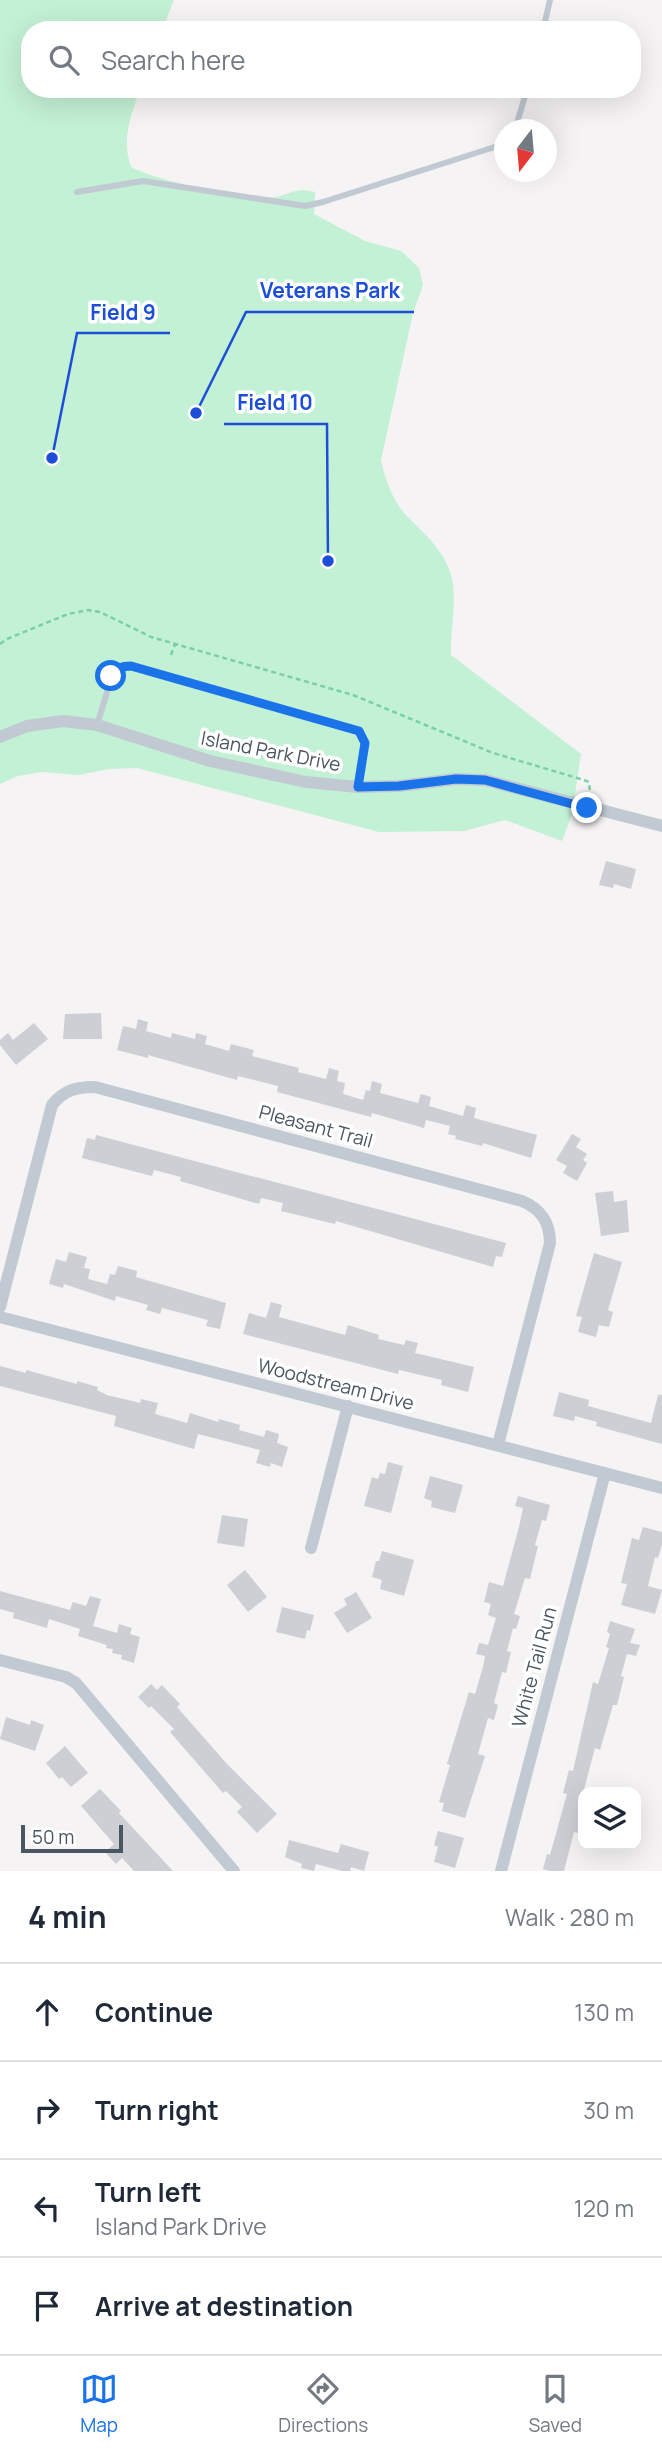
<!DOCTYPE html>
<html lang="en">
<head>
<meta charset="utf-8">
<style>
  :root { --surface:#fff; --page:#f2f2f3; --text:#1f2937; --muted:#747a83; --line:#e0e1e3; --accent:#1a73e8 }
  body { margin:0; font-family:Manrope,sans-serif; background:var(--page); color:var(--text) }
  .controls { position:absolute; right:21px; bottom:21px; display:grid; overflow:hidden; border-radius:14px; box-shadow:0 7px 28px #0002 }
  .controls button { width:63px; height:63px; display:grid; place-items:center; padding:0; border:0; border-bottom:2px solid var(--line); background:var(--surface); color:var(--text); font:35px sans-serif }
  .compass { position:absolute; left:494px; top:119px; width:63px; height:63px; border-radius:50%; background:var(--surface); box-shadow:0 7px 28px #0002; rotate:196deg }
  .scale { position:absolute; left:21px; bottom:18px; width:102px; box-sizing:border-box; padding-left:7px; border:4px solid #4a5661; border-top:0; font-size:19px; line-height:24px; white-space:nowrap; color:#4a5661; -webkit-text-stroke:5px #fff; paint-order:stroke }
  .stop { position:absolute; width:21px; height:21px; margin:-16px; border:5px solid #1a73e8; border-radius:50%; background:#fff }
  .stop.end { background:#1a73e8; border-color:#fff; box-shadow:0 2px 7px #0008 }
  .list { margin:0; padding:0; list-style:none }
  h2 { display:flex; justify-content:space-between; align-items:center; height:91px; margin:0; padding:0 28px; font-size:30px }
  h2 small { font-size:23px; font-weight:400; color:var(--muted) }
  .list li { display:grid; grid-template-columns:46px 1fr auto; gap:21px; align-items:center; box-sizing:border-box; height:98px; padding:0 28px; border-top:2px solid var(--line) }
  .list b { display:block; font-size:26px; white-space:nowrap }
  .list p { margin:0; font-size:23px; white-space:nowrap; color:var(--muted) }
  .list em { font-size:23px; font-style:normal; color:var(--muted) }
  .icon { flex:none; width:38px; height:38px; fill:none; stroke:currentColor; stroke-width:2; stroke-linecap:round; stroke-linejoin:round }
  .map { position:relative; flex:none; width:662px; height:1871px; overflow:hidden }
  .search { position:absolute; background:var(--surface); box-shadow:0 7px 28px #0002; left:21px; right:21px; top:21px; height:77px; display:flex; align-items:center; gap:18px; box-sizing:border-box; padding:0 24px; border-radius:28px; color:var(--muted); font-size:26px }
  .sheet { height:483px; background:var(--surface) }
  nav { display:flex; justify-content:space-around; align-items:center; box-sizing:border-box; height:98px; border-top:2px solid var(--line); background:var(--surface); font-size:19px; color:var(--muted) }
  nav a { display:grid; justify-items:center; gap:4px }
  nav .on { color:var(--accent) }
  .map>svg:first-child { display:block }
</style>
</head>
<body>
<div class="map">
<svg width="662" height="1871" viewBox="0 0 662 1871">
  <rect width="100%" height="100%" fill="#f5f3f3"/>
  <path fill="#c3f1d5" d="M0,0H174L162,30H30V89H140C131,117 121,138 131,167C161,182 233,197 268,198C287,198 292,186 315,192L314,214L365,241L401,251L419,268L423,285L413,313L381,460C385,479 392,499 405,514C424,534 446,551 452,579C457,598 450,634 451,655L581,754L572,814L562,841L505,820L464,831L379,832L137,768L109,769L79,775L42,772L18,776L0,784Z"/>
  <path fill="#cdcfd5" d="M606,861L636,869L631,889L614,884L613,888L599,885Z
    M101,1013L102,1039H63L65,1014Z
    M138,1019L148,1022L146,1031L171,1038L172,1033L195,1039L196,1033L207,1036L205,1044L229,1051L231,1044L254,1050L252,1056L299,1068L298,1072L326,1079L329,1068L339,1071L337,1081L345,1083L343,1094L363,1100L366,1090L370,1091L372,1081L382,1084L380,1093L418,1103L421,1094L431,1097L429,1106L463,1116L466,1105L476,1108L474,1118L537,1135L531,1158L483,1143L482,1146L455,1139L456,1136L448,1134L450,1126L426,1120L424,1128L372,1113L371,1117L277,1092L278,1086L238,1076L237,1080L148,1055V1058L117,1050L123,1026L136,1029Z
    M34,1023L48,1039L16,1065L0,1045V1040L8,1033L13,1040Z
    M572,1134L581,1139L576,1147L587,1154L583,1160L587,1163L577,1181L563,1173L567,1166L556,1160Z
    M96,1135L506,1243L502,1257L496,1256L493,1267L336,1221L335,1224L281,1211L283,1203L261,1198L259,1204L180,1181L181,1177L154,1170L152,1176L82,1158L87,1138L95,1140Z
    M613,1191L614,1202L627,1200L629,1232L601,1236L595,1193Z
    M69,1252L87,1257L84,1268L90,1269L88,1279L107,1284L110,1274L115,1275L118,1266L137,1271L136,1277L226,1303L220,1329L206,1326L208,1320L162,1308L160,1314L146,1310L148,1305L116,1296L115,1301L64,1284L63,1288L49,1284L56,1259L66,1262Z
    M594,1253L622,1262L608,1310L613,1312L609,1327L599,1325L596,1337L578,1332L582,1317L576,1316Z
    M271,1302L282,1305L279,1317L345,1335L348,1325L379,1335L378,1339L404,1345L406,1340L418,1343L415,1353L474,1367L468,1392L441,1385L442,1380L399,1370L398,1374L243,1334L249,1313L266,1318Z
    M0,1366L26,1373V1370L77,1384V1381L98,1387L97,1390L107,1395L140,1403L141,1399L158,1403L155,1414L187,1423L190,1413L218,1422L219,1419L240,1425L239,1430L264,1437L266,1430L279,1434L277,1443L288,1447L282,1467L271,1463L270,1467L256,1463L260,1450L198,1434L194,1449L114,1426L116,1416L0,1386Z
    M559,1392L589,1400L588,1406L651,1423L658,1395H662V1444L596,1426L597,1422L575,1416L574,1421L553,1416Z
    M388,1462L403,1466L391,1513L364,1506L372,1477L378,1479L380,1473L385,1474Z
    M430,1476L463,1485L455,1513L431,1507L432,1501L424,1498Z
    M518,1496L550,1505L546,1521L542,1520L535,1545L538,1546L530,1579L525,1578L514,1614L520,1616L516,1629L513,1628L507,1651L511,1652L506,1673L502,1672L494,1703L498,1705L494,1720L488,1718L478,1754L485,1756L465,1818L442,1811L444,1803L439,1802L450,1765L447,1764L469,1692L475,1694L483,1667L485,1656L476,1654L479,1643L488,1645L496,1618L488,1615L491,1604L484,1602L489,1582L503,1586L519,1527L523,1508L515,1506Z
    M222,1515L248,1519L244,1547L217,1543Z
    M643,1527L662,1532V1544L658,1558L655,1557L648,1586L662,1590L655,1614L621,1605L627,1584L621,1583L632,1538L639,1540Z
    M382,1551L414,1560L404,1596L380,1589L382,1580L372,1577L376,1561H379Z
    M245,1570L267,1597L248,1612L227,1585Z
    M0,1591L70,1610L73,1602L86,1606L90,1596L101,1599L93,1626L117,1633L119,1624L132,1628L130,1634L140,1637L134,1663L121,1659L122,1655L112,1653L113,1649L106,1648L107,1645L78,1636L80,1629L49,1619L47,1628L13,1618L14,1613L0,1609Z
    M356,1592L372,1618L347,1633L334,1613L347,1605L344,1599Z
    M282,1607L314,1615L310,1631L307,1630L305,1639L276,1632Z
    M610,1621L635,1629L630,1643L640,1645L636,1656L627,1654L621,1676L624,1677L617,1705H613L600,1750L595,1748L578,1812L583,1814L578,1833L574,1832L564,1871H549L543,1869L547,1854L550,1855L567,1794L563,1793L569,1770L573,1771L593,1682L598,1684L609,1648L606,1647L610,1634L607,1632Z
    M151,1684L157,1690L162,1685L180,1704L177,1707L227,1764L277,1814L257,1833L237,1812L242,1807L226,1791L223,1793L170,1732L174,1729L151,1706L149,1708L138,1697Z
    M6,1717L30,1725L31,1720L44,1725L35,1751L0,1739Z
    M65,1746L88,1773L71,1787L62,1777L59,1779L46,1763Z
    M100,1789L121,1811L119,1813L173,1871H134L122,1858L116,1864L105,1852L114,1844L81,1806Z
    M438,1831L464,1838L455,1868L434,1862L438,1847L434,1845Z
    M289,1840L338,1853L341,1844L369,1852L364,1871L351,1867L350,1871H342L316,1864L314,1871L301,1868L302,1864L285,1857Z"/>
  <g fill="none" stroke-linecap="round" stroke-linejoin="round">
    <path stroke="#7ad0a6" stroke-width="2.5" stroke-dasharray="5 3.5" stroke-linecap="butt" d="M0,644L7,639L68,614L88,610L100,612L151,637L353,695L493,753L584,780L589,782L590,793
      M171,655L175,644"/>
    <path stroke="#c1cad2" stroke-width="6" d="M543,30L550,0
      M515,130L527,89
      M77,192L143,181L305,206L323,202L504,144
      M97,725L112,676C117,668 121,666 131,666L359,731L365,742L358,787"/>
    <path stroke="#c1cad2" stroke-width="12" d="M0,737L27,726L63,721L97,725L210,761L306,782L358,787L399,786L456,779L485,780L662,826
      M0,1307L52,1105C64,1090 76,1087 95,1087L522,1201C541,1209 550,1222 550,1243L498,1445
      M0,1317L662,1488
      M311,1548L348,1406
      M0,1660L66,1677L76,1683L234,1871
      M501,1871L605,1473"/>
  </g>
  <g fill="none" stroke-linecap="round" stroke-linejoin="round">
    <path stroke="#1a73e8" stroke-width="9" d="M111,676C117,668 121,666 131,666L359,731L365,743L358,787L399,786L456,779L485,780L587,808"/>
  </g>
  <g text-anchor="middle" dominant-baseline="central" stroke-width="7" stroke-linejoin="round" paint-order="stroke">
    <g font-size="19" fill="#4a5661" stroke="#fff">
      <text transform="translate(271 751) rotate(11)">Island Park Drive</text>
      <text transform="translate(316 1126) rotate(15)">Pleasant Trail</text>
      <text transform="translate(336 1384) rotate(14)">Woodstream Drive</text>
      <text transform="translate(534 1667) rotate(-75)">White Tail Run</text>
    </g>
  </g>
  <path fill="none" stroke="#1d4ed8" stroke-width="2.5" d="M196 413L246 312H414M52 458L77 333H170M328 561L327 424H224"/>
  <g fill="#1d4ed8" stroke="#fff" stroke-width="2.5">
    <circle cx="196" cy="413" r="7"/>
    <circle cx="52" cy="458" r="7"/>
    <circle cx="328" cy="561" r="7"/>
  </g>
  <g font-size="21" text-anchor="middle" font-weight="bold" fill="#1d4ed8" stroke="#fff" stroke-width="7" stroke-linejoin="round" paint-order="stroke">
    <text x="330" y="298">Veterans Park</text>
    <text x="123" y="320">Field 9</text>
    <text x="275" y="410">Field 10</text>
  </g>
</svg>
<div class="controls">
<button><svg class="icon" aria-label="layers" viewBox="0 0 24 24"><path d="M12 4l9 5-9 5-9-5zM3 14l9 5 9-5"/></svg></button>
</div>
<svg class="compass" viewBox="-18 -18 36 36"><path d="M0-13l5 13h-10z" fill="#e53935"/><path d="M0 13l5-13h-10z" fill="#747a83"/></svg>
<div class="scale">50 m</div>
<div class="stop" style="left:111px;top:676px"></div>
<div class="stop end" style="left:587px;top:808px"></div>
<div class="search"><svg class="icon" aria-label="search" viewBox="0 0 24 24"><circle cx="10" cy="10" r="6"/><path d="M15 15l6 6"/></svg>Search here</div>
</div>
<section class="sheet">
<h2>4 min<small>Walk · 280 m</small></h2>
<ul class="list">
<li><svg class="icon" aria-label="ahead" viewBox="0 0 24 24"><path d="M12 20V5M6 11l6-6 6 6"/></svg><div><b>Continue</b></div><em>130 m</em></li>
<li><svg class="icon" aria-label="right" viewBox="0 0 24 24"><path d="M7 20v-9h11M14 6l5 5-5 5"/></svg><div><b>Turn right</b></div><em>30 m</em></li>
<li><svg class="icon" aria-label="left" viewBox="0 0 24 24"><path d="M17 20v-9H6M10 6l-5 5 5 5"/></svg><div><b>Turn left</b><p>Island Park Drive</p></div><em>120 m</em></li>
<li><svg class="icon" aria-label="arrive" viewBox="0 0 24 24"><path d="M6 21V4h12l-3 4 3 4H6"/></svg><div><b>Arrive at destination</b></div></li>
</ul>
</section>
<nav>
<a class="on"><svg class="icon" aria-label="map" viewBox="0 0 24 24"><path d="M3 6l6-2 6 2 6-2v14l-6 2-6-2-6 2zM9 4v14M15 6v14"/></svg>Map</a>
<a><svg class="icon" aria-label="directions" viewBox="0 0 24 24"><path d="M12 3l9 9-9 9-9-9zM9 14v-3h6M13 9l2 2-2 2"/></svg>Directions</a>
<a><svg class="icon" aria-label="saved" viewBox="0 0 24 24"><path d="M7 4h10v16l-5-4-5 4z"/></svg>Saved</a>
</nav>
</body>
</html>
